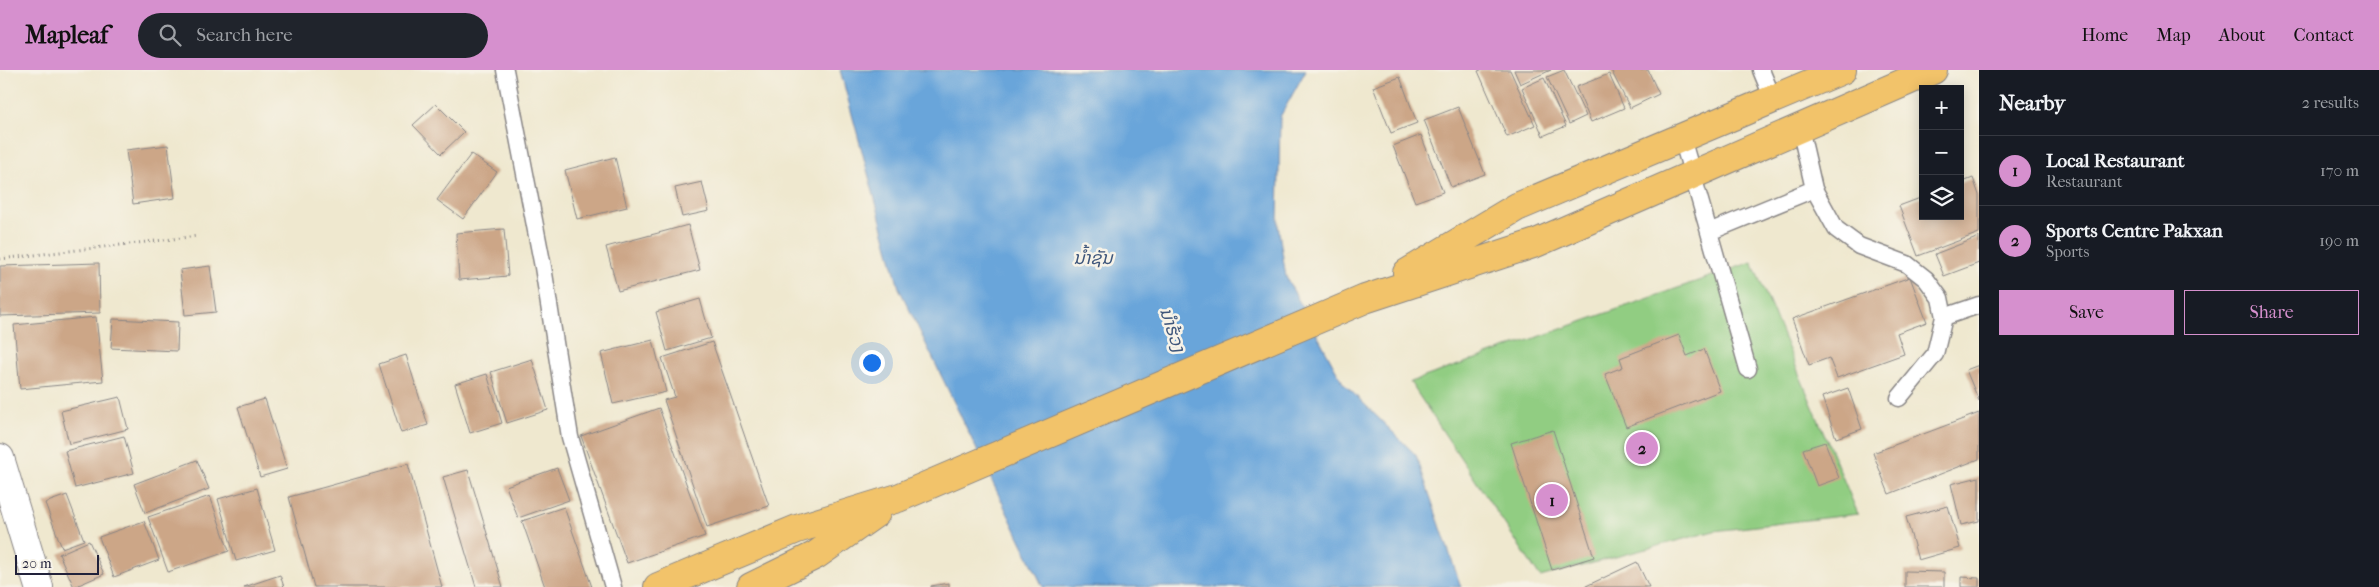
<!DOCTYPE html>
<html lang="en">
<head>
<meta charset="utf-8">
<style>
  :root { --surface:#171b24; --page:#20242c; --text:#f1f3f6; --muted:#9ea1a6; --line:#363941; --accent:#d690ce }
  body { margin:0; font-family:"IM FELL French Canon","Noto Sans Lao",serif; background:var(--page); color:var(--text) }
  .controls { position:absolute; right:15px; top:15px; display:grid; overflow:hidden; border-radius:0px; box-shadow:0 2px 12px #0003 }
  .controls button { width:45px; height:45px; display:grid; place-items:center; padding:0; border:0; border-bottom:1px solid var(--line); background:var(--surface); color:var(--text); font:25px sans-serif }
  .scale { position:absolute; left:15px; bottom:12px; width:84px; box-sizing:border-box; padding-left:5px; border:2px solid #22223b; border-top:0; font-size:14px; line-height:18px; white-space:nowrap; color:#22223b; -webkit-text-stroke:4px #f7f3e8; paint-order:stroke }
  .you { position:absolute; left:871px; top:292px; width:18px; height:18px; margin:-12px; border:4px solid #fff; border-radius:50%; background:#1a73e8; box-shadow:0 0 0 8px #1a73e833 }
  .badge { display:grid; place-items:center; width:32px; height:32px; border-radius:50%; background:var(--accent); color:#111; font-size:16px; font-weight:700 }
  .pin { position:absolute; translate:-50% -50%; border:2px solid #fff; box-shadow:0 1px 5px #0006 }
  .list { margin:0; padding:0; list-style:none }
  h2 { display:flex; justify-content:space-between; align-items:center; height:65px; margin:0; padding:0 20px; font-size:21px }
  h2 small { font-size:16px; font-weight:400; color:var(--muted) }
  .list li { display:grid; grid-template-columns:32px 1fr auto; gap:15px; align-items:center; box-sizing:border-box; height:70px; padding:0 20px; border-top:1px solid var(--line) }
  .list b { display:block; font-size:19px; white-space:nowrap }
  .list p { margin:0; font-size:16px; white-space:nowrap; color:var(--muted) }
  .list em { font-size:16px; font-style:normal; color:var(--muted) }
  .actions { display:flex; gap:10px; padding:15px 20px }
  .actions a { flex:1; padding:11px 0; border:1px solid var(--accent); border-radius:0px; text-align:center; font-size:18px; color:var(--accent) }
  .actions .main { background:var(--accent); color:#111 }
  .icon { flex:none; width:28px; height:28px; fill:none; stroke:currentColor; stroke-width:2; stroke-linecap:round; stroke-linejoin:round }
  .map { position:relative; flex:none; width:1979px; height:517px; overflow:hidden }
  header { display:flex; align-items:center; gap:30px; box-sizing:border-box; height:70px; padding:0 25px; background:var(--accent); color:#111 }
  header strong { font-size:24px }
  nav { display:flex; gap:28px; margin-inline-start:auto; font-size:18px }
  .search { width:350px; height:45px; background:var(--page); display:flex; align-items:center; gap:12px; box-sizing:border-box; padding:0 18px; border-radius:28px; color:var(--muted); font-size:19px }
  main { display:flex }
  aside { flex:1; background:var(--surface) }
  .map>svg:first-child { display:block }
</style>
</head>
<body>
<header>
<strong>Mapleaf</strong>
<div class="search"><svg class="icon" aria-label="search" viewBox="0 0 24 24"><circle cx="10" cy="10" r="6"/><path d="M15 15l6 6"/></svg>Search here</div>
<nav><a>Home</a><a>Map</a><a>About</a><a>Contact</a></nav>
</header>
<main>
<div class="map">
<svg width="1979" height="517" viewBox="0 0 1979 517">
  <rect width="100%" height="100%" fill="#f7f3e8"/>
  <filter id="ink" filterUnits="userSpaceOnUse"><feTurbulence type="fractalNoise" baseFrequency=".02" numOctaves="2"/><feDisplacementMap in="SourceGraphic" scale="10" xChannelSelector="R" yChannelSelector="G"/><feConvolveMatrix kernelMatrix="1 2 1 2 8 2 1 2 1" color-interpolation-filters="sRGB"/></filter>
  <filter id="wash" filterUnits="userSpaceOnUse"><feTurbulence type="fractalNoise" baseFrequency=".0096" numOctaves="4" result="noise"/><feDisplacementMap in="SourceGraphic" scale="20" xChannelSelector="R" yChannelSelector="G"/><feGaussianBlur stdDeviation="1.12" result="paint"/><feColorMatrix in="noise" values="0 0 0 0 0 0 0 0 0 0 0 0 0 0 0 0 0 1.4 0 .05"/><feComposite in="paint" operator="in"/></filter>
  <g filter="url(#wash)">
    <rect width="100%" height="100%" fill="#efe8cf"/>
    <path fill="#91cd82" stroke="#5a785e" d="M1752,192L1858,444L1714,461L1540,507L1410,312Z"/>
    <path fill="#69a5da" stroke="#46648a" d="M840,0H1306L1280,47L1278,155L1286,207L1343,313L1416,385L1461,517H1043L899,218Z"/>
    <g id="blocks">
      <path fill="#cca687" d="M1481,0H1510L1535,55L1507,67L1478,1Z
        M1514,0H1551L1520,14Z
        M1564,0L1586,46L1569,54L1547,7Z
        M1611,0H1648L1659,24L1630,38Z
        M1609,4L1624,38L1591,52L1576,17Z
        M1400,7L1417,53L1391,63L1373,17Z
        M1544,8L1566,56L1543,66L1522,18Z
        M436,34L464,62L441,84L413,55Z
        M1458,37L1485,104L1451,117L1424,50Z
        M1421,65L1443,122L1415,132L1393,76Z
        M168,75L175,128L133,134L126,80Z
        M471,84L497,102L463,149L437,130Z
        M615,87L627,137L577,149L565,100Z
        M1973,108L1979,125V163L1918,186L1899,136L1923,127V146H1960V113Z
        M702,112L709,141L682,147L675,118Z
        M688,155L700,200L618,221L606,177Z
        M504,159L508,206L459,210L456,163Z
        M1979,167V193L1944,206L1935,184Z
        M99,193L100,243L0,246V196Z
        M210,196L216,242L185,245L180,200Z
        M1910,207L1927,252L1897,263L1904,284L1837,308L1829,288L1809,295L1792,249Z
        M700,229L711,268L667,281L656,242Z
        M96,247L103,311L20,319L14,255Z
        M113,249L178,252L177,281L111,278Z
        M1679,265L1687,286L1704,279L1720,321L1626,357L1605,304L1623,297L1620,288Z
        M653,270L666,322L613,334L601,283Z
        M712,272L769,436L707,457L664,330L675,327L662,288Z
        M406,285L428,355L401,363L379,294Z
        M532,289L548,340L507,353L491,302Z
        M1979,295V331L1966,300Z
        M487,304L502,353L470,363L455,314Z
        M1848,318L1862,359L1836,368L1822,327Z
        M120,327L128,359L69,374L61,341Z
        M265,329L287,399L260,407L238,337Z
        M659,338L705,466L627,493L581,366Z
        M1979,343V389L1889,424L1873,383Z
        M1553,360L1594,487L1552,500L1511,373Z
        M124,366L134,403L75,418L65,381Z
        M1825,372L1839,408L1817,416L1803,379Z
        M197,390L209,419L145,443L134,414Z
        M408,394L442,517H314L289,427Z
        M557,398L569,430L518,448L506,416Z
        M468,400L503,517H476L443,407Z
        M1979,407V451L1961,455L1951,414Z
        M257,418L275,480L236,491L218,429Z
        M67,425L84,470L62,478L45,433Z
        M210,426L229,481L168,502L148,447Z
        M1948,436L1960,478L1918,490L1906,447Z
        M564,437L592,517H545L522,451Z
        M144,451L159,490L114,507L99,467Z
        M89,471L104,504L74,517L59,484Z
        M1637,492L1649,517H1584Z
        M1905,501L1944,502V517H1905Z
        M280,505L284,517H244Z
        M1961,507L1979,508V517H1961Z
        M949,513V517H931V516Z"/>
    </g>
  </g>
  <g filter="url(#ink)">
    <use href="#blocks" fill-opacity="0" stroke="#888585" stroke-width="1"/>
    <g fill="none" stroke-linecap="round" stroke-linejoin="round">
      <defs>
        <path id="service" d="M505,0L543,197L570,367L613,517
          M1761,0L1773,29
          M1800,58L1814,119L1836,159L1859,176L1907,194L1926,209L1940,228L1944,247L1935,284L1899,328
          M1682,68L1709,162L1814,119
          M1709,162L1748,299
          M1944,247L1979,235"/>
        <path id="minor" d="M0,388L39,517"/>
        <path id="trunk" d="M1407,203L1517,137L1842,0
          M658,517L797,459L898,428L1365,229L1536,173L1933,0
          M751,517L816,485L876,443"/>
      </defs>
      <use href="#service" stroke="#888585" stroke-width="19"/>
      <use href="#minor" stroke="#888585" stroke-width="30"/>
      <use href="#trunk" stroke="#888585" stroke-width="30"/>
      <path stroke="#888585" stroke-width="3" stroke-dasharray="1 4" stroke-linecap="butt" d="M0,189L198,166"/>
      <use href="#service" stroke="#fff" stroke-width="16"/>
      <use href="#minor" stroke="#fff" stroke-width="28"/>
      <use href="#trunk" stroke="#f2c36a" stroke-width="28"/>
    </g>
  </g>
  <g text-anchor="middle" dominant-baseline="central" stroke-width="5" stroke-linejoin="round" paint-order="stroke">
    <g font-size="18" font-style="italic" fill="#3e567b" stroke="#f7f3e8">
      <text x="1093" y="188">ນ້ຳຊັນ</text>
      <text transform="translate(1172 260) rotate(72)">ນຳ້ຮວງ</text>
    </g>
  </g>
</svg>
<div class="controls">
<button>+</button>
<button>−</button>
<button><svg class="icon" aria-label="layers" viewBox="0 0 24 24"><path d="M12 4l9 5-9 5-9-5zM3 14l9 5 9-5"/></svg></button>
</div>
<div class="scale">20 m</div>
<div class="you"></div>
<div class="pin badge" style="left:1552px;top:430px">1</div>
<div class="pin badge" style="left:1642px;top:378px">2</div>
</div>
<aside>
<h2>Nearby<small>2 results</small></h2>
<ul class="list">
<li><span class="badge">1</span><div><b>Local Restaurant</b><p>Restaurant</p></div><em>170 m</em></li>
<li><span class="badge">2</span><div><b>Sports Centre Pakxan</b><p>Sports</p></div><em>190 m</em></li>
</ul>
<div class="actions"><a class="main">Save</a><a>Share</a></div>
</aside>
</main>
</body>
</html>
